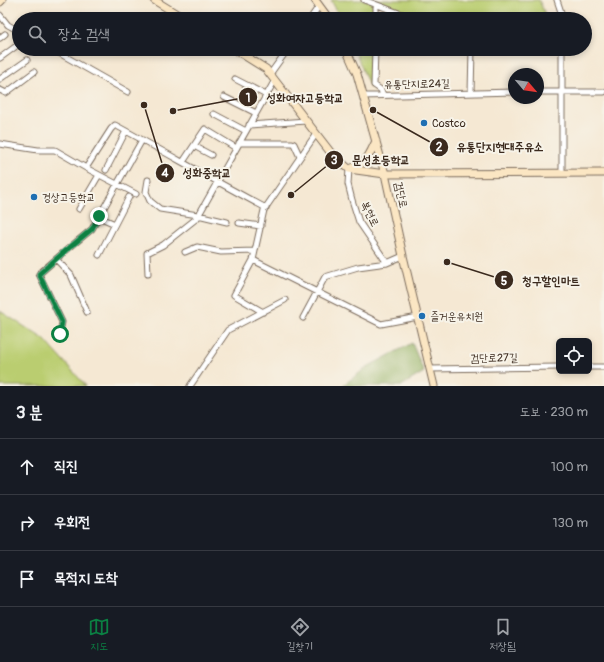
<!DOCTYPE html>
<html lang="ko">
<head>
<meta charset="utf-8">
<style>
  :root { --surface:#171b24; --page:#242831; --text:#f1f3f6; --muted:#9ea1a6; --line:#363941; --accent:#0b8043 }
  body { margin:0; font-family:Pangolin,"Poor Story",sans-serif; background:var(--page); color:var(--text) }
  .controls { position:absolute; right:12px; bottom:12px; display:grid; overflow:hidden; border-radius:6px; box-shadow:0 2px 6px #0003 }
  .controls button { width:36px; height:36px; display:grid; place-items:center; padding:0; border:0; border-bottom:1px solid var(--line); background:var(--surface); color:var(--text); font:20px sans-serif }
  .compass { position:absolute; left:508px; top:68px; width:36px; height:36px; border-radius:50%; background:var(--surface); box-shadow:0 2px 6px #0003; rotate:119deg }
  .stop { position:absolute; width:12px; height:12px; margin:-9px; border:3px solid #0b8043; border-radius:50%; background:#fff }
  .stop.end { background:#0b8043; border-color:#fff; box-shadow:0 1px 4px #0008 }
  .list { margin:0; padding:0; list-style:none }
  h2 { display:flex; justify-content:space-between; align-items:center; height:52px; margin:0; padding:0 16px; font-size:17px }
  h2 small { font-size:13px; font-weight:400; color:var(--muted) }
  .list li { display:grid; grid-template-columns:26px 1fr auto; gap:12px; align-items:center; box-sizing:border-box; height:56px; padding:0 16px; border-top:1px solid var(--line) }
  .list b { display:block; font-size:15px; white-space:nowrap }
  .list em { font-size:13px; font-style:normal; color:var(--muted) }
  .icon { flex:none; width:22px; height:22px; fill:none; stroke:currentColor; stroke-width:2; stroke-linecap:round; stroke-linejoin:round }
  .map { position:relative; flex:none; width:604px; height:386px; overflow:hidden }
  .search { position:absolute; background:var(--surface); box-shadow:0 2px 6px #0003; left:12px; right:12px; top:12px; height:44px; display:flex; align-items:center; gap:10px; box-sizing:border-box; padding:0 14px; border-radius:22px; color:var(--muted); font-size:15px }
  .sheet { height:220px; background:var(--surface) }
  nav { display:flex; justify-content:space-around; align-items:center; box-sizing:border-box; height:56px; border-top:1px solid var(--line); background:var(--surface); font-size:11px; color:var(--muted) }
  nav a { display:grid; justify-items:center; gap:2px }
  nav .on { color:var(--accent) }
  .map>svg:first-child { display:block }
</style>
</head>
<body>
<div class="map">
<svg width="604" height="386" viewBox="0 0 604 386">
  <rect width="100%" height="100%" fill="#f7f3e8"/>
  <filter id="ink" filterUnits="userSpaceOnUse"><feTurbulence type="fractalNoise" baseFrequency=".025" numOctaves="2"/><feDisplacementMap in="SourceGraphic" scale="8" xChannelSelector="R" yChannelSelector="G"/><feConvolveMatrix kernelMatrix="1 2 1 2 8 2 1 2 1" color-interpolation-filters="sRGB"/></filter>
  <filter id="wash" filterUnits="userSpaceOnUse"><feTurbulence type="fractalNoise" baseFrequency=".012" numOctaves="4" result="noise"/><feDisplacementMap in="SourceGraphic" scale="16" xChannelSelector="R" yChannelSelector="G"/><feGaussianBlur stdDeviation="0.9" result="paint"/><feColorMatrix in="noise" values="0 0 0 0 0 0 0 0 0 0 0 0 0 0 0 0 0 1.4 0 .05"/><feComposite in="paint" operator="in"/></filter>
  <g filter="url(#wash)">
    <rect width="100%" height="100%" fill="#f5e8d3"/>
    <path fill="#bacd70" stroke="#7a7c47" d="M331,0H539L547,19H427L374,0L373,19H341Z
      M354,49H372L370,88Z
      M0,311L44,339L86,386H0Z"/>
    <path fill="#93b062" stroke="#676d40" d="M412,343L424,372L401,386H342L367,367Z"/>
  </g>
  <g filter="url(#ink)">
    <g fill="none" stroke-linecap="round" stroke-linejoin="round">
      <defs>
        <path id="minor" d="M364,0L415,19
          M557,0L562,15V19
          M0,15L8,25L19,31
          M310,19L319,6
          M376,19V5
          M0,38L5,34
          M52,49L128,92
          M375,49L374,85L381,90L383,95
          M0,58L15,47
          M270,74L288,49
          M0,79L27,60
          M235,79L266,95
          M0,90L6,93L34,72
          M538,92H604
          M471,93L472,49
          M363,96L514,92
          M224,97L256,113
          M214,114L246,131
          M249,125L306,121
          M239,143H292L294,144L300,157
          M0,144L38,150H55L86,168L111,129L115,125C165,152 215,181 266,208
          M194,146L211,155
          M183,162L205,129L236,148
          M86,168L136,194
          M349,169L348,184L352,200L359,222L387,263
          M106,170L126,131
          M562,173V49
          M148,180L146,192L150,201L160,209L198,215L227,222
          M79,209L99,175
          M99,217L115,224L129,197
          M239,223L261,226
          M185,252L197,247L221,252L255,251
          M99,255L115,224
          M56,259L71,275L87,312
          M253,260L381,324L418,317
          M148,274L147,253L163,245L197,218L275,80
          M263,312L234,295L253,260L264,210L316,134
          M303,318L325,277L358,267L387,263L403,256
          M60,334L62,322L39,274L63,253L92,229L142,140
          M589,367H604
          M430,369L559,367
          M190,386L228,330L285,300"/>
        <path id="secondary" d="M154,0L185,19
          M315,0L329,19
          M0,2L2,0
          M234,49L266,69L331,153L349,169L385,174L604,173
          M346,49L357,74L385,174L403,256L434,386
          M352,168C367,164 370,153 376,141"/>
      </defs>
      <use href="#minor" stroke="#7c6c5d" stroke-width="7"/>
      <use href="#secondary" stroke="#7c6c5d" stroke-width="9"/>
      <use href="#minor" stroke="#fff" stroke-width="5"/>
      <use href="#secondary" stroke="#fbe6c3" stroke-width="7"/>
    </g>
  </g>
  <g fill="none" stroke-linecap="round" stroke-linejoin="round" filter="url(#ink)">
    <path stroke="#0b8043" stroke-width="5" d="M60,334L62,322L39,274L63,253L92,229L99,216"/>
  </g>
  <g fill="#1f6fb2" stroke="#f7f3e8" stroke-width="1.5">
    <circle cx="424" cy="123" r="4"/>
    <circle cx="34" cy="197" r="4"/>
    <circle cx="422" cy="316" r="4"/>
  </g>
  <g text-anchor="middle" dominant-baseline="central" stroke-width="4" stroke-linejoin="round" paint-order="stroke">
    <g font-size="11" fill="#3b2a1e" stroke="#f7f3e8">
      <text transform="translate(417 84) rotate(-1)">유통단지로24길</text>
      <text transform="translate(401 195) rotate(78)">검단로</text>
      <text transform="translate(370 214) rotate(64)">복현로</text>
      <text transform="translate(494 358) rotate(-1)">검단로27길</text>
    </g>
    <g font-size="11" fill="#3b2a1e" stroke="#f7f3e8" text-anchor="start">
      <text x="432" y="123">Costco</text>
      <text x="42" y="197">경상고등학교</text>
      <text x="430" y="316">즐거운유치원</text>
    </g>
  </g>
  <path fill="none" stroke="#3b2a1e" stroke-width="1.5" d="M173 111L248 97M373 110L439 147M291 195L334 160M144 105L165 173M447 262L504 280"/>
  <g fill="#3b2a1e" stroke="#f7f3e8" stroke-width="1.5">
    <circle cx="173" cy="111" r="4"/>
    <circle cx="373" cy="110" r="4"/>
    <circle cx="291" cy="195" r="4"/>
    <circle cx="144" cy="105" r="4"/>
    <circle cx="447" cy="262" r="4"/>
    <circle cx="248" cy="97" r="10"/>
    <circle cx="439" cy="147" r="10"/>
    <circle cx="334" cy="160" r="10"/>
    <circle cx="165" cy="173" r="10"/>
    <circle cx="504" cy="280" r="10"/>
  </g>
  <g font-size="12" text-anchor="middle" font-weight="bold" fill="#fff">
    <text x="248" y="102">1</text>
    <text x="439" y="151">2</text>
    <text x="334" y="164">3</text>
    <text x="165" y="177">4</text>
    <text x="504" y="285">5</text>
  </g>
  <g font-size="12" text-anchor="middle" font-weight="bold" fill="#3b2a1e" stroke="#f7f3e8" stroke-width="4" stroke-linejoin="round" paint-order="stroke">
    <text x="305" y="102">성화여자고등학교</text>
    <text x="500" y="151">유통단지현대주유소</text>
    <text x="381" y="164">문성초등학교</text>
    <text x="207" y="177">성화중학교</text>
    <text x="551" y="285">청구할인마트</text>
  </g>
</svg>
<div class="controls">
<button><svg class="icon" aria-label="locate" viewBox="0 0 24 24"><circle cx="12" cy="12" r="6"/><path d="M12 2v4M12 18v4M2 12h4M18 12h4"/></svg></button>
</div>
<svg class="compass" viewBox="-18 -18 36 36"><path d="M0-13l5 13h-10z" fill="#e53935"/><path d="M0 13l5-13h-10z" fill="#9ea1a6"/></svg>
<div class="stop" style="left:60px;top:334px"></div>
<div class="stop end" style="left:99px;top:216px"></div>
<div class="search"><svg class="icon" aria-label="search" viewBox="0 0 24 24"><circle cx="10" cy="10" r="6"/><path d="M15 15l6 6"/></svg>장소 검색</div>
</div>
<section class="sheet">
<h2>3 분<small>도보 · 230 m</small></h2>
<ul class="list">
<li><svg class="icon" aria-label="ahead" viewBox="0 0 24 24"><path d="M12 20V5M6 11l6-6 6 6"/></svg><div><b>직진</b></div><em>100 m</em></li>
<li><svg class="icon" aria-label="right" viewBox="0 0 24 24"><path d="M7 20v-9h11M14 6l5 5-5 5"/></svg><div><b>우회전</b></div><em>130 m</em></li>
<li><svg class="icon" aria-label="arrive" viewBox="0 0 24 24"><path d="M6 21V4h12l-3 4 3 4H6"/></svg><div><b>목적지 도착</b></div></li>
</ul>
</section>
<nav>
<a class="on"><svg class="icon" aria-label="map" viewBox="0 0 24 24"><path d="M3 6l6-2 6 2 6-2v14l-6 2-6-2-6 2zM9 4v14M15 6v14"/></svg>지도</a>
<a><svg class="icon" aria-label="directions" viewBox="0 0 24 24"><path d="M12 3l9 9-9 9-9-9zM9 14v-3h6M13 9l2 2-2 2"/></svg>길찾기</a>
<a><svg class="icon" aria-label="saved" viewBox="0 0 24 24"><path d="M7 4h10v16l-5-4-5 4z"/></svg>저장됨</a>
</nav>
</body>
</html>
